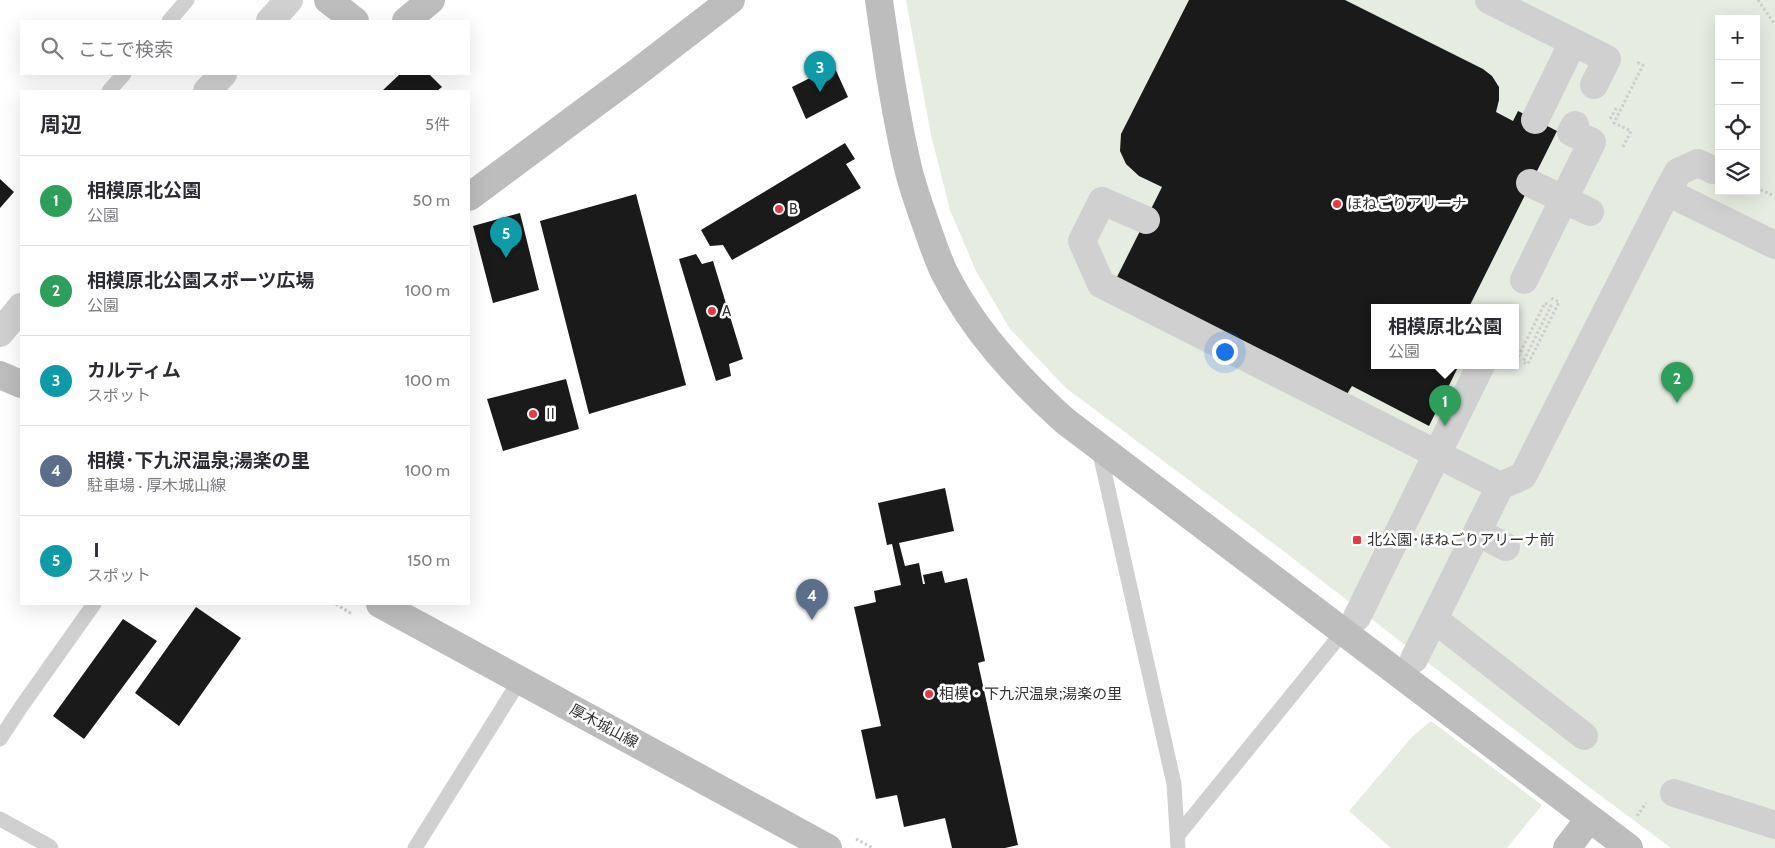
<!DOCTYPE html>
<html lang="ja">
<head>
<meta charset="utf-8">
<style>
  :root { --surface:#fff; --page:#f7f7f7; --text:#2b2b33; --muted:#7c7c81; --line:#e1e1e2; --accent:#0f766e }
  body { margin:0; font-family:Cabin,"Noto Sans JP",sans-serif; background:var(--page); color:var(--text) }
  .controls { position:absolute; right:15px; top:15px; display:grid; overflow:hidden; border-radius:0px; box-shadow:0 5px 20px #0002 }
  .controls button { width:45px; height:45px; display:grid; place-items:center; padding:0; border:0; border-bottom:1px solid var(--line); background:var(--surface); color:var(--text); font:25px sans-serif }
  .you { position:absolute; left:1224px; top:351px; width:18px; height:18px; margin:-12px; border:4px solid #fff; border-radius:50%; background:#1a73e8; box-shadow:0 0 0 8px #1a73e833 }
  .badge { display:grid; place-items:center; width:32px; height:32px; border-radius:50%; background:var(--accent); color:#fff; font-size:16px; font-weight:700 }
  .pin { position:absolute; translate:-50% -41px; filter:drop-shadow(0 1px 2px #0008) }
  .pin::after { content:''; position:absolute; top:26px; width:18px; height:15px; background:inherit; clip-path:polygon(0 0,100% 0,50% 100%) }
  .popup { position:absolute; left:1371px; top:304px; width:148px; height:65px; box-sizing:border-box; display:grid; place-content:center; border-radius:0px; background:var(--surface); filter:drop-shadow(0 1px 4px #0005); font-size:16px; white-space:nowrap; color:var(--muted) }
  .popup b { font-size:19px; color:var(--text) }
  .popup::after { content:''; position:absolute; left:50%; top:100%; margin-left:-10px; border:10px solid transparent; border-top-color:var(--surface) }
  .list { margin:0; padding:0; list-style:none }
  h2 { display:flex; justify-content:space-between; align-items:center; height:65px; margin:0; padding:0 20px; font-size:21px }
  h2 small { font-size:16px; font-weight:400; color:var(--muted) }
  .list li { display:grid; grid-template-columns:32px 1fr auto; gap:15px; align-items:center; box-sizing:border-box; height:90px; padding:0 20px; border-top:1px solid var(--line) }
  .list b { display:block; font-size:19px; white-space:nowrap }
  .list p { margin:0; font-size:16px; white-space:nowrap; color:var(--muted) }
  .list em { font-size:16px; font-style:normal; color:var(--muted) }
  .icon { flex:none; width:28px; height:28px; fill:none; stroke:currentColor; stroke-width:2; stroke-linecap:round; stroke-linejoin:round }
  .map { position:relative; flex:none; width:1775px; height:848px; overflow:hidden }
  .search { position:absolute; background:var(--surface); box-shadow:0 5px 20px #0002; left:20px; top:20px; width:450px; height:55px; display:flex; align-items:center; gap:12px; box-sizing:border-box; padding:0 18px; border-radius:0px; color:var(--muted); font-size:19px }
  .panel { position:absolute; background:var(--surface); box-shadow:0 5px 20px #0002; left:20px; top:90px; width:450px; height:515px; border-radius:0px }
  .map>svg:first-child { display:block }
</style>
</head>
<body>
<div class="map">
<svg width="1775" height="848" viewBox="0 0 1775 848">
  <rect width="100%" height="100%" fill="#fff"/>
  <path fill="#e6ecdf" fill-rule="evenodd" d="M906,0H1775V848H1671L1585,784L1286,553L1066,388L1010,329L976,271L950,210L931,135ZM1719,19H1756V191H1719ZM1375,307H1515V365H1375Z
    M1431,721L1542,805L1507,848H1391L1349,811L1412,737Z"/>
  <path fill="#1a1a1a" d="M1189,0H1345L1483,69L1492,76L1499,87V100L1496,112L1513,121L1518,111L1557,131L1469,307H1375V365H1459L1429,426L1352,386L1347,394L1116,279L1162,187L1139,176L1126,164L1120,151L1121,134Z
    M834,66L848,97L806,119L792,87Z
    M400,74H429L442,87L437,91H382Z
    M845,143L855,159L846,164L861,188L732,260L723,245L710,246L701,230Z
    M0,179L14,192L0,208Z
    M636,194L686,385L589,414L540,221Z
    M520,213L539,290L493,303L473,226Z
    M696,254L702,264L713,261L743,359L729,364L731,376L716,381L679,259Z
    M566,379L579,429L503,451L487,399Z
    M945,488L954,531L899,543L905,566L919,563L923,584H925L923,575L942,571L945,583L967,578L985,661L978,663L1018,845L1005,848H952L945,818L904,827L897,795L876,799L861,730L881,726L854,607L876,602L874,591L901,585L892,544L887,545L878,503Z
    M196,607L241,638L179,726L135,693Z
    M123,619L157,641L84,739L53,716Z"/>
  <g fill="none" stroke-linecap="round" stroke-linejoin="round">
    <path stroke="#cdcdcd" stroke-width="3" stroke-dasharray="2.5 2.5" stroke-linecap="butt" d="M1758,0L1775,25
      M1610,119L1617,107
      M1623,147L1631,131L1614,123L1643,65L1638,63L1637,65
      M1756,188L1775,196
      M1515,358L1517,359L1545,303L1551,306L1523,362L1528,364L1559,302L1549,297
      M336,604L352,614
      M1637,816L1646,803
      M856,839L873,848"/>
    <path stroke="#d0d0d0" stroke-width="15" d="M169,21L187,0
      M109,91L124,74
      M1099,449L1174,784L1178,848
      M0,739L21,707L94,604
      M0,819L49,846L51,848
      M1178,835L1343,632
      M415,848L520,680"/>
    <path stroke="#d0d0d0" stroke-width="28" d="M1489,0L1607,59L1594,85
      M270,21L289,0
      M207,91L223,74
      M1535,120L1573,42
      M1530,183L1590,212
      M1667,192L1678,172L1698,163L1713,170
      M1146,220L1102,201L1082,241L1101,284L1500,486
      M1524,280L1592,142L1571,132L1575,125
      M0,333L21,307
      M1477,532L1506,547
      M1357,617L1481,365
      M1434,619L1584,736
      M1414,659L1500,486L1523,476L1667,192L1775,245
      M1674,793L1775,825"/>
    <path stroke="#bdbdbd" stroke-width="28" d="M328,0L355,21
      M879,0C887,56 895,113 908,168C912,185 918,202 924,219C930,236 936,255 944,272C973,330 1017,378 1065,421L1629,848
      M406,21L431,0
      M469,197L635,74L731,0
      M0,375L21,384
      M380,604L828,848
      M1567,848L1589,819"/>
  </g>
  <g fill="#e63946" stroke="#fff" stroke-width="2">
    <circle cx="1337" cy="204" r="5"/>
    <circle cx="779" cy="209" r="5"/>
    <circle cx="712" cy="311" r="5"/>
    <circle cx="533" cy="414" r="5"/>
    <rect x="1352" y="535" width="10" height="10" rx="2.5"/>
    <circle cx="929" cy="694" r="5"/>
  </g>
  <g text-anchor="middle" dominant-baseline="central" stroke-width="5" stroke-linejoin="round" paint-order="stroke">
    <g font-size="15" fill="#333" stroke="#fff" text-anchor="start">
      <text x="1347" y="204">ほねごりアリーナ</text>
      <text x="789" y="209">B</text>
      <text x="722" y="311">A</text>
      <text x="543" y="414">Ⅱ</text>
      <text x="1367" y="540">北公園･ほねごりアリーナ前</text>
      <text x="939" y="694">相模・下九沢温泉;湯楽の里</text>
    </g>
    <g font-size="15" fill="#333" stroke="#fff">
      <text transform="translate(604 726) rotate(28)">厚木城山線</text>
    </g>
  </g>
</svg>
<div class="controls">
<button>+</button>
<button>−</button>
<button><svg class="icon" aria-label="locate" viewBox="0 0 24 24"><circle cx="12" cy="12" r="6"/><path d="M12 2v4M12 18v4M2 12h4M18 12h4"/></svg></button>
<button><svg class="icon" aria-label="layers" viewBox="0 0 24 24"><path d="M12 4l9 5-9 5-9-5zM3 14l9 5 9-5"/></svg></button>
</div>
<div class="you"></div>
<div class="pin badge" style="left:1445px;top:426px;background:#2e9e5b">1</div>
<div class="popup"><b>相模原北公園</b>公園</div>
<div class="pin badge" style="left:1677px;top:403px;background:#2e9e5b">2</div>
<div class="pin badge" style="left:820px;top:92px;background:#0f9aa8">3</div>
<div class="pin badge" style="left:812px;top:620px;background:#5c6f8a">4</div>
<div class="pin badge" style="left:506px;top:258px;background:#0f9aa8">5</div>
<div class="search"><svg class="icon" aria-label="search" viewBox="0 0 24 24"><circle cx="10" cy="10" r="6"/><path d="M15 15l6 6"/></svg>ここで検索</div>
<section class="panel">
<h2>周辺<small>5件</small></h2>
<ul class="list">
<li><span class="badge" style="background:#2e9e5b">1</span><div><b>相模原北公園</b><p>公園</p></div><em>50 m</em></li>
<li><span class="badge" style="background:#2e9e5b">2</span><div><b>相模原北公園スポーツ広場</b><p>公園</p></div><em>100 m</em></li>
<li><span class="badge" style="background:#0f9aa8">3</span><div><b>カルティム</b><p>スポット</p></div><em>100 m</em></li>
<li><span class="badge" style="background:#5c6f8a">4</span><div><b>相模･下九沢温泉;湯楽の里</b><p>駐車場 · 厚木城山線</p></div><em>100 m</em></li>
<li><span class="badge" style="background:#0f9aa8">5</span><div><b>Ⅰ</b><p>スポット</p></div><em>150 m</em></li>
</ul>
</section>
</div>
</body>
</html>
